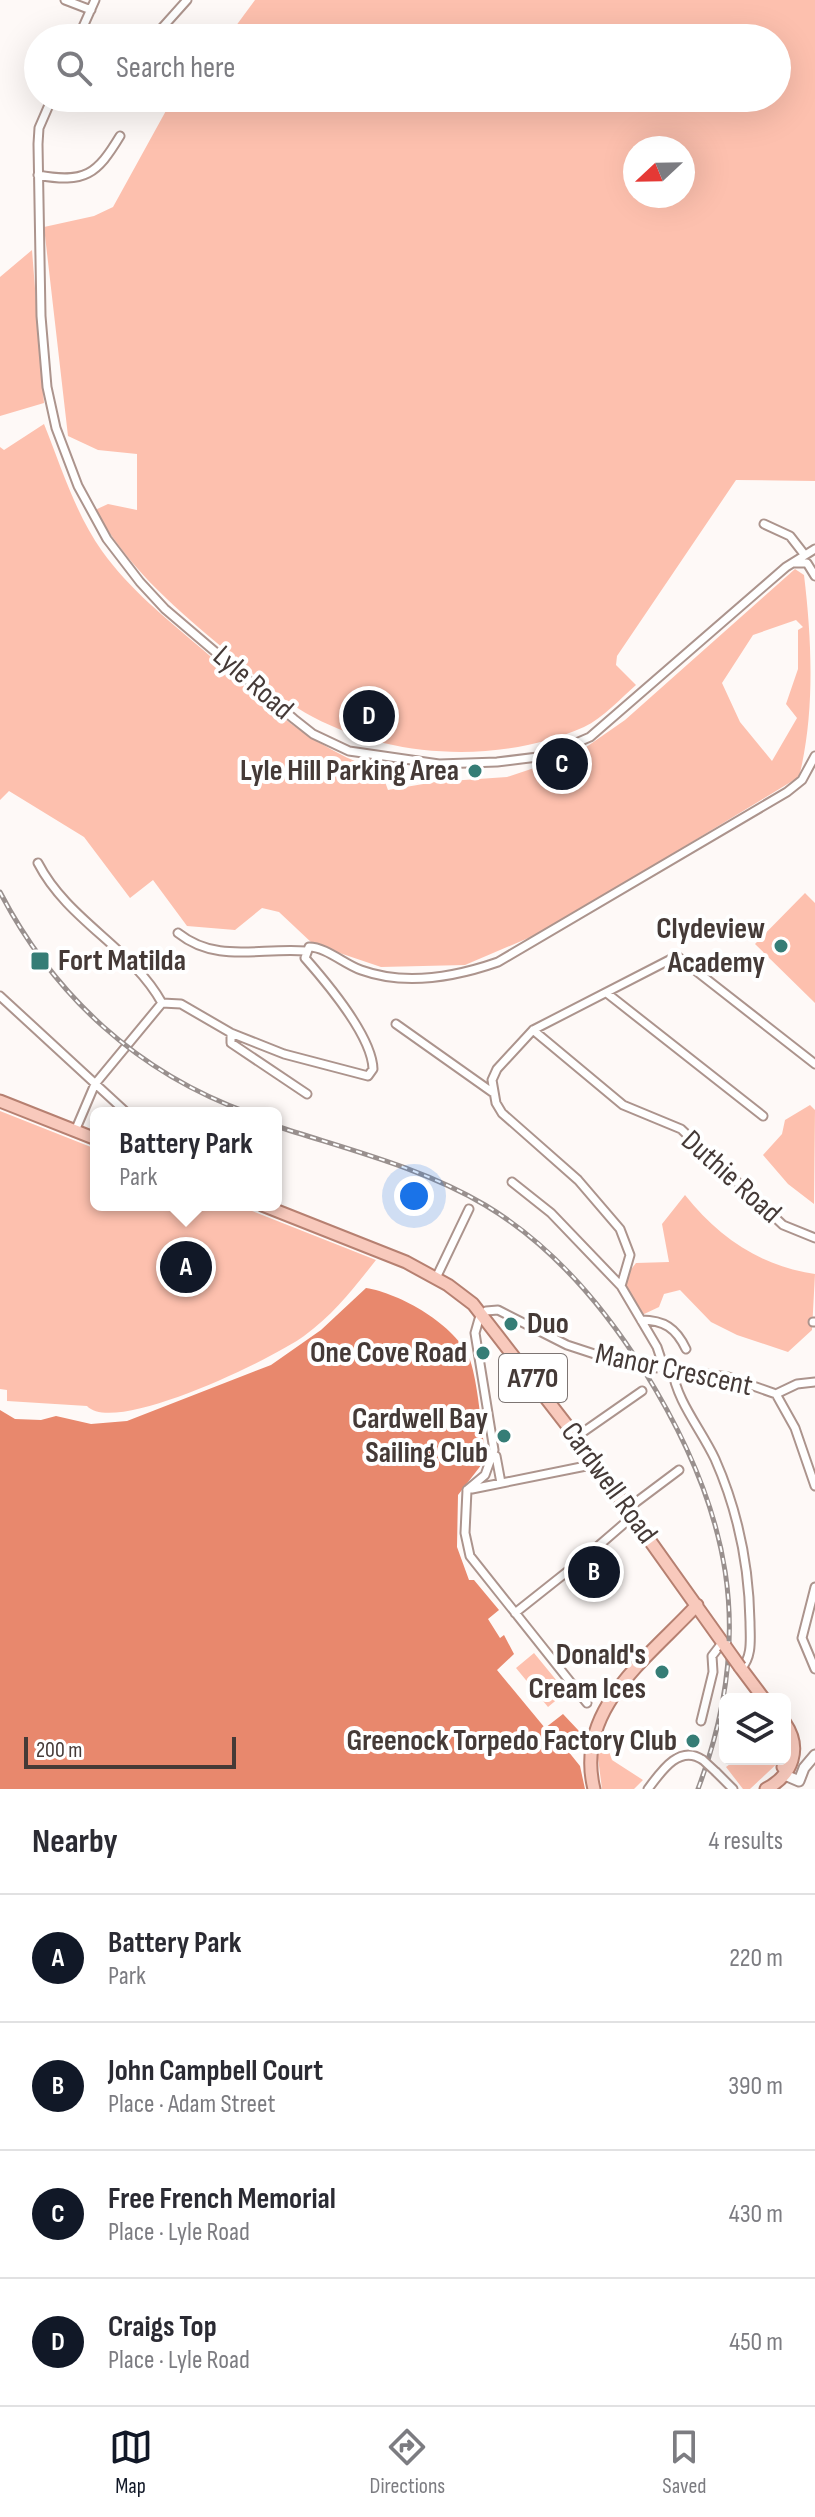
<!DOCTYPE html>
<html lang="en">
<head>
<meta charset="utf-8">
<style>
  :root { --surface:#fff; --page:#f7f7f7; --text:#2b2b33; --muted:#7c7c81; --line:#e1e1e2; --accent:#111827 }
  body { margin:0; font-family:"Sofia Sans Condensed",sans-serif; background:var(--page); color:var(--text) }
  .controls { position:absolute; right:24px; bottom:24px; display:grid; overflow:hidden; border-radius:12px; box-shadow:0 8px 32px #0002 }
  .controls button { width:72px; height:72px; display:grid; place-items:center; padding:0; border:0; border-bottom:2px solid var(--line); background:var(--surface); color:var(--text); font:40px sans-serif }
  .compass { position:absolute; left:623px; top:136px; width:72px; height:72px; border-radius:50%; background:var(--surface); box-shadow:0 8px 32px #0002; rotate:248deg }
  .scale { position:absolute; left:24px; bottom:20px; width:212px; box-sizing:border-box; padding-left:8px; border:4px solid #453a37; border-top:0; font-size:22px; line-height:28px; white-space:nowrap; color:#453a37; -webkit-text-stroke:6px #fff; paint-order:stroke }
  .you { position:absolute; left:414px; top:1196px; width:28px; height:28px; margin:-20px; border:6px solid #fff; border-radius:50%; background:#1a73e8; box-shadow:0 0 0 12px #1a73e833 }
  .badge { display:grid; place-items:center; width:52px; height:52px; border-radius:50%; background:var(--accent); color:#fff; font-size:26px; font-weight:700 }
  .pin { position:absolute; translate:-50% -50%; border:4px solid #fff; box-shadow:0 2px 8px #0006 }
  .popup { position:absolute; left:90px; top:1107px; width:192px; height:104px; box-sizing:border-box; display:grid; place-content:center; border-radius:12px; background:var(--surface); filter:drop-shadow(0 2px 6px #0005); font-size:26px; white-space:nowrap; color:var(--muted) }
  .popup b { font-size:30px; color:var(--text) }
  .popup::after { content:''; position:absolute; left:50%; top:100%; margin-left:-16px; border:16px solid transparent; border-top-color:var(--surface) }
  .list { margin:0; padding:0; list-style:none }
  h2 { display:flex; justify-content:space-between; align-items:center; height:104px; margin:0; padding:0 32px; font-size:34px }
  h2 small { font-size:26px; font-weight:400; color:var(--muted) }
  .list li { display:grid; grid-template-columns:52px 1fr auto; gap:24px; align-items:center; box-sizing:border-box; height:128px; padding:0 32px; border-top:2px solid var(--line) }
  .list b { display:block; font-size:30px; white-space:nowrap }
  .list p { margin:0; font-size:26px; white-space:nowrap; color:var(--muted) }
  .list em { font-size:26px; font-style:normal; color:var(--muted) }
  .icon { flex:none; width:44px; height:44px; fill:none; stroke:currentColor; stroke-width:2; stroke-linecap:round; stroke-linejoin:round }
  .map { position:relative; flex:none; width:815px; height:1789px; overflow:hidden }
  .search { position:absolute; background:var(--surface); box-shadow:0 8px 32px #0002; left:24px; right:24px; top:24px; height:88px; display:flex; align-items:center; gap:20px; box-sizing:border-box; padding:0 28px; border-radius:44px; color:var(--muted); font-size:30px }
  .sheet { height:616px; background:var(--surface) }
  nav { display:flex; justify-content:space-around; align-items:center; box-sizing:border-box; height:112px; border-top:2px solid var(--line); background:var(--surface); font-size:22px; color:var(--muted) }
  nav a { display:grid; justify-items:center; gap:4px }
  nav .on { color:var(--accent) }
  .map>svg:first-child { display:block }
</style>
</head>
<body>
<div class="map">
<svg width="815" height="1789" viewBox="0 0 815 1789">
  <rect width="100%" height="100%" fill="#fef9f7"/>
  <path fill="#fdc0ae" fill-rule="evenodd" d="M255,0H815V481L736,480L617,656L616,665L636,685C621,698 603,718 584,727C502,764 392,759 313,717C278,699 248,669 217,643C169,603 127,565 95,510L108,504L137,510V454L98,450L68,436L44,227L94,216L113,207L173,98H777V38H227ZM635,148H683V196H635Z
    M32,250L44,403L0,416V277Z
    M44,424C61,466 75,513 102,551C129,589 166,618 202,649C257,697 309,748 381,771L388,790L435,782L507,777L552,762L555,771L570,770L569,759L625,720L795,569L804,575C812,641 815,714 799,777L547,930L465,965L381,967L313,944L279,912L262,908L235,930L187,926L153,880L130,898L84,837L9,791L0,800V447L4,450ZM796,620L803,627L798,630V669L786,704L797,718L772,761L740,722L722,683L753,635Z
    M805,893L815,903V1003L755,944Z
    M810,1105L815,1110L814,1204L788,1184L763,1155L782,1134L785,1120Z
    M0,1111L96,1149V1205H237L376,1260C354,1288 333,1315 304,1336C274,1358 115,1436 87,1406L7,1401V1390L0,1389Z
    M685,1195C719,1238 761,1266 815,1274L812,1330L788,1352L737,1335L711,1322L680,1290L664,1294L659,1307L642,1315L625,1285V1277L636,1263L669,1262L662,1224Z
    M534,1653L566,1692L548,1707L516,1668Z
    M601,1729L612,1760L643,1780L634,1789H602L597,1750Z
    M737,1759H782L750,1789H743L726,1767Z"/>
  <path fill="#e8886d" d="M366,1288C399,1293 457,1325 470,1360C478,1383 481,1427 485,1451L482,1464L458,1495L457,1547L469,1580H474L499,1610L488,1619L500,1638L504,1635L514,1654L497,1670L545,1728L563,1714L579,1731L568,1751L580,1766L585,1789H0V1410L15,1419L41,1420L56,1416L91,1424L127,1421L271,1365L321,1330Z"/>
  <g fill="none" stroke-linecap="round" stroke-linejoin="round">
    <defs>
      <path id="minor" d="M65,0L91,10
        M78,38L95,0
        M153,38L187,0
        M52,98L39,128L38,144L41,316L47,387L56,428L78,486L107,539L140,582L165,609L294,719L313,734L349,751L439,764L497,762L546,756L590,737L786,567L815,549
        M38,175C85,184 97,174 120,136
        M764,524L790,536L804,554
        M795,563H807L815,576
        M38,863C68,921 131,947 162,1003
        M178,933C217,964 260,947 306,951
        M608,994L763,1116
        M0,996L127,1113
        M396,1024L492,1092
        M533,1030L623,1105L681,1129L783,1225L815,1238
        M231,1033V1043L307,1094
        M75,1131L95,1084L162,1003L181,1004L231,1033L284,1054L368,1076L373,1069C372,1036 327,983 305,958L309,947C326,947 344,964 361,970C405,986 455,977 498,962L787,792L802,780L815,756
        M512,1182L551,1213L621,1286
        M436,1278L469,1209
        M641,1320C664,1320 676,1328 686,1349
        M813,1322H815
        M664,1368L657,1347L621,1286L630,1255L620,1229L578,1180L502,1113L496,1103L492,1080L497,1069L533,1030L677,956L815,1064
        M668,1369L728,1377L776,1394L795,1428L815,1486
        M672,1369C677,1402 701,1429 715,1459C738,1511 749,1565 750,1622C750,1638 753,1656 741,1669
        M776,1394L797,1384L815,1382
        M576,1437L642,1391
        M496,1456L501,1483
        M472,1489L596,1464
        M467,1490L485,1475L494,1450L475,1333L479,1319L486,1311L498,1310L567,1345L628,1365
        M467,1490L465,1533L470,1556L587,1703
        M627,1509L679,1470
        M582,1560L633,1516
        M815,1587L802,1638L815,1669
        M515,1613L573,1567
        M701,1721L713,1672L712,1656L722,1643
        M716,1772L733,1789
        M648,1789C662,1770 680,1744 703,1760"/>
      <path id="tertiary" d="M784,1770L785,1775L799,1781L804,1768L815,1755"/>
      <path id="primary" d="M0,1101L96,1139
        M262,1205L406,1262L448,1285L473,1304L576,1437L725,1646
        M740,1667L764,1699
        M783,1767L787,1757L785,1738
        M594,1789C574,1709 648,1658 697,1605
        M766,1789C793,1775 802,1748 785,1723"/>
    </defs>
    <use href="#minor" stroke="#ac948d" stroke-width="11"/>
    <use href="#tertiary" stroke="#ac948d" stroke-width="13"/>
    <use href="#primary" stroke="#b68071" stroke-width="15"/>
    <use href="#minor" stroke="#fff" stroke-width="7"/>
    <use href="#tertiary" stroke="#fff" stroke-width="9"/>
    <use href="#primary" stroke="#f8c9bc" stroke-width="11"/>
    <defs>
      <path id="rail" d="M0,892C54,996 138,1073 249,1113
        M276,1126C346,1149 421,1167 485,1205C552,1245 602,1304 643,1369C730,1508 757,1632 698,1789"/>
    </defs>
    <use href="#rail" stroke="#99908e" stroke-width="5"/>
    <use href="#rail" stroke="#fff" stroke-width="2" stroke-dasharray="6" stroke-linecap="butt"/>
    <defs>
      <path id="minor-bridge" d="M628,1365L658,1368
        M703,1760L716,1772"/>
      <path id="primary-bridge" d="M725,1646L740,1667"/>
    </defs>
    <use href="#minor-bridge" stroke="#ac948d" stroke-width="11" stroke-linecap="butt"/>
    <use href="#primary-bridge" stroke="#b68071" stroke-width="15" stroke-linecap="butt"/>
    <use href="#minor-bridge" stroke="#fff" stroke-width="7"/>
    <use href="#primary-bridge" stroke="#f8c9bc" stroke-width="11"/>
  </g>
  <g fill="#367d76" stroke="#fff" stroke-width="3">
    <circle cx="475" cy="771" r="8"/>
    <circle cx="781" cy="946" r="8"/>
    <rect x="30" y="951" width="20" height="20" rx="4"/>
    <circle cx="511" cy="1324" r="8"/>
    <circle cx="483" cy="1353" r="8"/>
    <circle cx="504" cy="1436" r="8"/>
    <circle cx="662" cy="1672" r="8"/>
    <circle cx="693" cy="1741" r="8"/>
  </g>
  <g text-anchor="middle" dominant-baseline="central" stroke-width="8" stroke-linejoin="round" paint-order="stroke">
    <rect fill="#fff" stroke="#7d7573" stroke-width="2" x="499" y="1354" width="68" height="48" rx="6"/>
    <g font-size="28" font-weight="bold" fill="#453a37">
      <text x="533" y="1378">A770</text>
    </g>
    <g font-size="30" fill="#453a37" stroke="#fff">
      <text transform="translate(253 683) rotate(41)">Lyle Road</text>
      <text transform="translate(731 1177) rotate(42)">Duthie Road</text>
      <text transform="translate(674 1370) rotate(12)">Manor Crescent</text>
      <text transform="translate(609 1483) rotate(54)">Cardwell Road</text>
    </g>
    <g font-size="30" font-weight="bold" fill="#453a37" stroke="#fff" text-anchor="end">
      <text x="459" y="771">Lyle Hill Parking Area</text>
      <text x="765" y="929">Clydeview<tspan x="765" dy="34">Academy</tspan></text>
      <text x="58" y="961" text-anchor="start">Fort Matilda</text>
      <text x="527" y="1324" text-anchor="start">Duo</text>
      <text x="467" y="1353">One Cove Road</text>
      <text x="488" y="1419">Cardwell Bay<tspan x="488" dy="34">Sailing Club</tspan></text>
      <text x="646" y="1655">Donald's<tspan x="646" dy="34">Cream Ices</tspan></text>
      <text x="677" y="1741">Greenock Torpedo Factory Club</text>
    </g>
  </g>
</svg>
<div class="controls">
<button><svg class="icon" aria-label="layers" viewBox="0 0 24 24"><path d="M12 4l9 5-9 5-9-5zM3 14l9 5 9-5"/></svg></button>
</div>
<svg class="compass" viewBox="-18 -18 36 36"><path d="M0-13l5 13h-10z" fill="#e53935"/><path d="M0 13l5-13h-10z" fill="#7c7c81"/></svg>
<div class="scale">200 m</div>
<div class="you"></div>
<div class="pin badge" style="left:186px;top:1267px">A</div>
<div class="popup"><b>Battery Park</b>Park</div>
<div class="pin badge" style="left:594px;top:1572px">B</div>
<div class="pin badge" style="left:562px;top:764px">C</div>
<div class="pin badge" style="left:369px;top:716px">D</div>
<div class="search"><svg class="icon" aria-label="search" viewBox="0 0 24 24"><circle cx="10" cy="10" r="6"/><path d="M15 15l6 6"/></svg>Search here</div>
</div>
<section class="sheet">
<h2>Nearby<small>4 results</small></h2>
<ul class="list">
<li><span class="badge">A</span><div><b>Battery Park</b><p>Park</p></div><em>220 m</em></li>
<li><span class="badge">B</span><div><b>John Campbell Court</b><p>Place · Adam Street</p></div><em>390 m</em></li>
<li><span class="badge">C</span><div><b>Free French Memorial</b><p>Place · Lyle Road</p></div><em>430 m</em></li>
<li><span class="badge">D</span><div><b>Craigs Top</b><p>Place · Lyle Road</p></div><em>450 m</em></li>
</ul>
</section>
<nav>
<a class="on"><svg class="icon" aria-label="map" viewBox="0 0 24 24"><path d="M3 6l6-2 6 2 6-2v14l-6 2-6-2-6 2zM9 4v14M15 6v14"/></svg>Map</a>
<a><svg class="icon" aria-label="directions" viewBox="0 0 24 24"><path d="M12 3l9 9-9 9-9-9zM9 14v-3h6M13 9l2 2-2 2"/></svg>Directions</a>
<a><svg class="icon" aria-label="saved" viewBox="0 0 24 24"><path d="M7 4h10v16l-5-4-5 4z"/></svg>Saved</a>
</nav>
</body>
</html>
